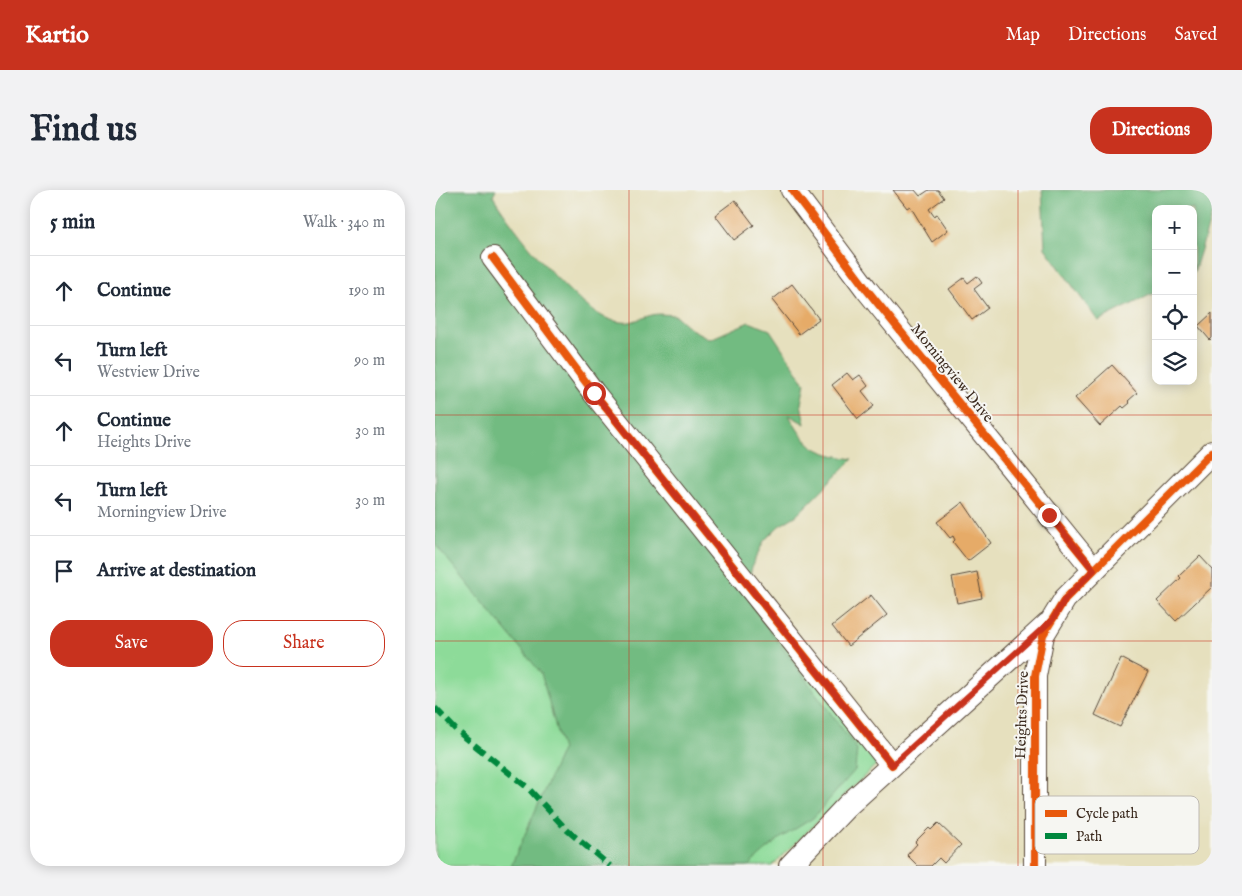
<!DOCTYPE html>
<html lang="en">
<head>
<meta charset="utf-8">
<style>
  :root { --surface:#fff; --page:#f2f2f3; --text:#1f2937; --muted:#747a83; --line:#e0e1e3; --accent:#c8321e }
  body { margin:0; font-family:"IM FELL English",serif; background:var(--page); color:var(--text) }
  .controls { position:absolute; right:15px; top:15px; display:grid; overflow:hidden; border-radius:10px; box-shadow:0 2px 12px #0003 }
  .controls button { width:45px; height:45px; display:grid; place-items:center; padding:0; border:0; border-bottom:1px solid var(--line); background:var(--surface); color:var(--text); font:25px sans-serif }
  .stop { position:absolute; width:15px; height:15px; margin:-11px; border:4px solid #c8321e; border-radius:50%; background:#fff }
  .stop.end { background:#c8321e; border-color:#fff; box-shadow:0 1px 5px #0008 }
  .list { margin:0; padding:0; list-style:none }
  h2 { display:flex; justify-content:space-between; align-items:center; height:65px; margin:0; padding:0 20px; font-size:21px }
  h2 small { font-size:16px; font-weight:400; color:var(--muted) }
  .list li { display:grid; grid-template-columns:32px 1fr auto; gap:15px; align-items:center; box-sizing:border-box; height:70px; padding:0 20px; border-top:1px solid var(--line) }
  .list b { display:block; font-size:19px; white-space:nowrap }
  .list p { margin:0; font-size:16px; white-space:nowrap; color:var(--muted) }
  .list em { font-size:16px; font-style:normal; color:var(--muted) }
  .actions { display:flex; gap:10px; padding:15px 20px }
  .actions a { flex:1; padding:11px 0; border:1px solid var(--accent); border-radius:20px; text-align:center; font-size:18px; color:var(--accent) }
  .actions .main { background:var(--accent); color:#fff }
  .icon { flex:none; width:28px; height:28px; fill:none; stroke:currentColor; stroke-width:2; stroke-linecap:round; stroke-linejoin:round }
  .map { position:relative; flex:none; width:777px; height:676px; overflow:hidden; border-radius:20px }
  header { display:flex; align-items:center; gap:30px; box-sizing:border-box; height:70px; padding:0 25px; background:var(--accent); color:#fff }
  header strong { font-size:24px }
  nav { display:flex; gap:28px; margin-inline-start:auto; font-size:18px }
  .intro { display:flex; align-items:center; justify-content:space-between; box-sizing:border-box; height:120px; padding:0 30px }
  h1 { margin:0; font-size:35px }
  .button { padding:12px 22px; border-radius:20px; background:var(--accent); color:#fff; font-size:18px; font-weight:700 }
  main { display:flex; gap:30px; padding:0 30px }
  aside { flex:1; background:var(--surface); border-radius:20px; box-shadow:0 2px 12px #0003 }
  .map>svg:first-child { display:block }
</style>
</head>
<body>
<header>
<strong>Kartio</strong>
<nav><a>Map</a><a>Directions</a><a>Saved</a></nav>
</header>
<div class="intro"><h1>Find us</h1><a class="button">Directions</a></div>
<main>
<aside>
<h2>5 min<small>Walk · 340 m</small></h2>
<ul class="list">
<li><svg class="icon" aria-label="ahead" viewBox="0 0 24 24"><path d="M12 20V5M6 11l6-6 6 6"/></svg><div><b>Continue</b></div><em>190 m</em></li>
<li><svg class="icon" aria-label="left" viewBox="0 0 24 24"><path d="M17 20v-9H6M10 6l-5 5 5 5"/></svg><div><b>Turn left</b><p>Westview Drive</p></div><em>90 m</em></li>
<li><svg class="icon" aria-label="ahead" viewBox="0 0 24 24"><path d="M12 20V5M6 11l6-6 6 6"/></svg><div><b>Continue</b><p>Heights Drive</p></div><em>30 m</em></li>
<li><svg class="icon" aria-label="left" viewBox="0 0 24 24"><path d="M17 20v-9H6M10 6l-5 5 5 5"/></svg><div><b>Turn left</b><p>Morningview Drive</p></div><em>30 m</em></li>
<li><svg class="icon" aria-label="arrive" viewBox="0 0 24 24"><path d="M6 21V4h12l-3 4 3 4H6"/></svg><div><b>Arrive at destination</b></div></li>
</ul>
<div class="actions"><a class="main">Save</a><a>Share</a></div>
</aside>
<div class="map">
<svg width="777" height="676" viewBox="0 0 777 676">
  <rect width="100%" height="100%" fill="#f6f6f2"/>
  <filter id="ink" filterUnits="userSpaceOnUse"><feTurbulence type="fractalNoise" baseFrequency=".02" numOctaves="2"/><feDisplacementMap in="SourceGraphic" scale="10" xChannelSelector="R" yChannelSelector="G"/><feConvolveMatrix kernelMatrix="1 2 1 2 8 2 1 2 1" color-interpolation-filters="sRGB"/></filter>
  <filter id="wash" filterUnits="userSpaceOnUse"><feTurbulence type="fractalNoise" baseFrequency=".0096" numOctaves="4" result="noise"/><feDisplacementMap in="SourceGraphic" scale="20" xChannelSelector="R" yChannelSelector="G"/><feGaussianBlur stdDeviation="1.12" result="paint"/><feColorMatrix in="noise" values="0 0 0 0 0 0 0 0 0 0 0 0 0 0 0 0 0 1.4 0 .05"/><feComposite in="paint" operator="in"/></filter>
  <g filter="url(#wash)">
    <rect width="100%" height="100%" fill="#e6e0be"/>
    <path fill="#8ddb99" stroke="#64825c" d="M0,0H4L447,569L337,676H0Z"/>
    <path fill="#72bb81" stroke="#567250" d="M0,0H61L58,6C77,38 140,119 176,130C197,136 200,129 217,125C224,123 233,125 240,125L256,139L275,149L314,132L335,140L370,193L366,214L370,234L354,225C372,258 381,263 418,269L362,325L344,336L329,351L318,373L312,396L318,418L422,559L420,580L378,628L344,649L313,676H76L127,560L106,483L0,354Z
      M607,0H777V24L759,82L758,19H721V102L663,131L610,58Z"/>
    <g id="blocks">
      <path fill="#e6ab68" d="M458,0H480L485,6L494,0H503L509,8L494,19L499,26L502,24L513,40L497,52L475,16L472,18Z
        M300,10L319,35L299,50L280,25Z
        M542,86L547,93L539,99L553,118L537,130L514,99L529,88L533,93Z
        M357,94L384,129L364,144L337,110Z
        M777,123V148L775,150L763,136Z
        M677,175L702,203L693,211L695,213L689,218L687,216L665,236L640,208Z
        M412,183L418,190L425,185L433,196L427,201L439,216L423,229L397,195Z
        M528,312L556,353L533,371L518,352L520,350L518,346L515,348L502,332Z
        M765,366L777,379V397L741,431L722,411L746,388L744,386Z
        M542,382L547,408L522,413L517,387Z
        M436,405L452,425L413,456L397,436Z
        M686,468L713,482L685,537L660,525Z
        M503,633L526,655L509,673L504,668L496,676H483L472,665L482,654L480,652L494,638L496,640Z"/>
    </g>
  </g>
  <g filter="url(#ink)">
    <use href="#blocks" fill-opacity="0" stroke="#554536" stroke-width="1"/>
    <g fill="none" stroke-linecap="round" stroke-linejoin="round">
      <defs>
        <path id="minor" d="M357,0L432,100L659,380
          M58,68L159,203L457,575
          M355,676L412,616L613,434
          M600,676V486L608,445L630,409L777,262"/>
      </defs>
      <use href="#minor" stroke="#554536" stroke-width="24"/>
      <use href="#minor" stroke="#fff" stroke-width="22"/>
      <path stroke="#00873e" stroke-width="6" stroke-dasharray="12 6" stroke-linecap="butt" d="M0,518L21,540L93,598L132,640L175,676"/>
      <defs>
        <path id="cycleway" d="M357,0L432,100L659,380
          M58,68L159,203L457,575
          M600,676V486L608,445L630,409L777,262"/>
      </defs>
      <use href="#cycleway" stroke="#f6f6f2" stroke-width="11"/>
      <use href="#cycleway" stroke="#e8590c" stroke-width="8"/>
    </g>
  </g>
  <g fill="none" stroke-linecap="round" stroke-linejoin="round" filter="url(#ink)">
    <path stroke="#c8321e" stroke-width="6" d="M159,203L457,575L618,429L630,409L659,380L614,325"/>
  </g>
  <path fill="none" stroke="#c8321e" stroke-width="1" stroke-opacity="0.55" d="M194,0V676M388,0V676M583,0V676M0,225H777M0,451H777"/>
  <g text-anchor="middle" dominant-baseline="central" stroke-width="4" stroke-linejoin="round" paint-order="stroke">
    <g font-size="15" fill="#3b2a1e" stroke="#f6f6f2">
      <text transform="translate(517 183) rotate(51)">Morningview Drive</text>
      <text transform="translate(587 525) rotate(-88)">Heights Drive</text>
    </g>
  </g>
  <rect x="600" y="606" width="164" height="58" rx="8" fill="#f6f6f2" stroke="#beb9b2" stroke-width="1"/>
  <rect x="610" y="620" width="22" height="7" fill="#e8590c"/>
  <rect x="610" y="643" width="22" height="6" fill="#00873e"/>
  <g font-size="14" fill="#3b2a1e">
    <text x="641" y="628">Cycle path</text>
    <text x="641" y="651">Path</text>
  </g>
</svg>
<div class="controls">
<button>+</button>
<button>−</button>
<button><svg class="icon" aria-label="locate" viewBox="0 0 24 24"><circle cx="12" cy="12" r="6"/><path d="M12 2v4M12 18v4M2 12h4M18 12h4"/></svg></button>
<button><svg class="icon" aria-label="layers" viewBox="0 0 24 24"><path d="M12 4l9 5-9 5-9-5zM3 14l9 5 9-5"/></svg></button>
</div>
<div class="stop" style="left:159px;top:203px"></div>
<div class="stop end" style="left:614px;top:325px"></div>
</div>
</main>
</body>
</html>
